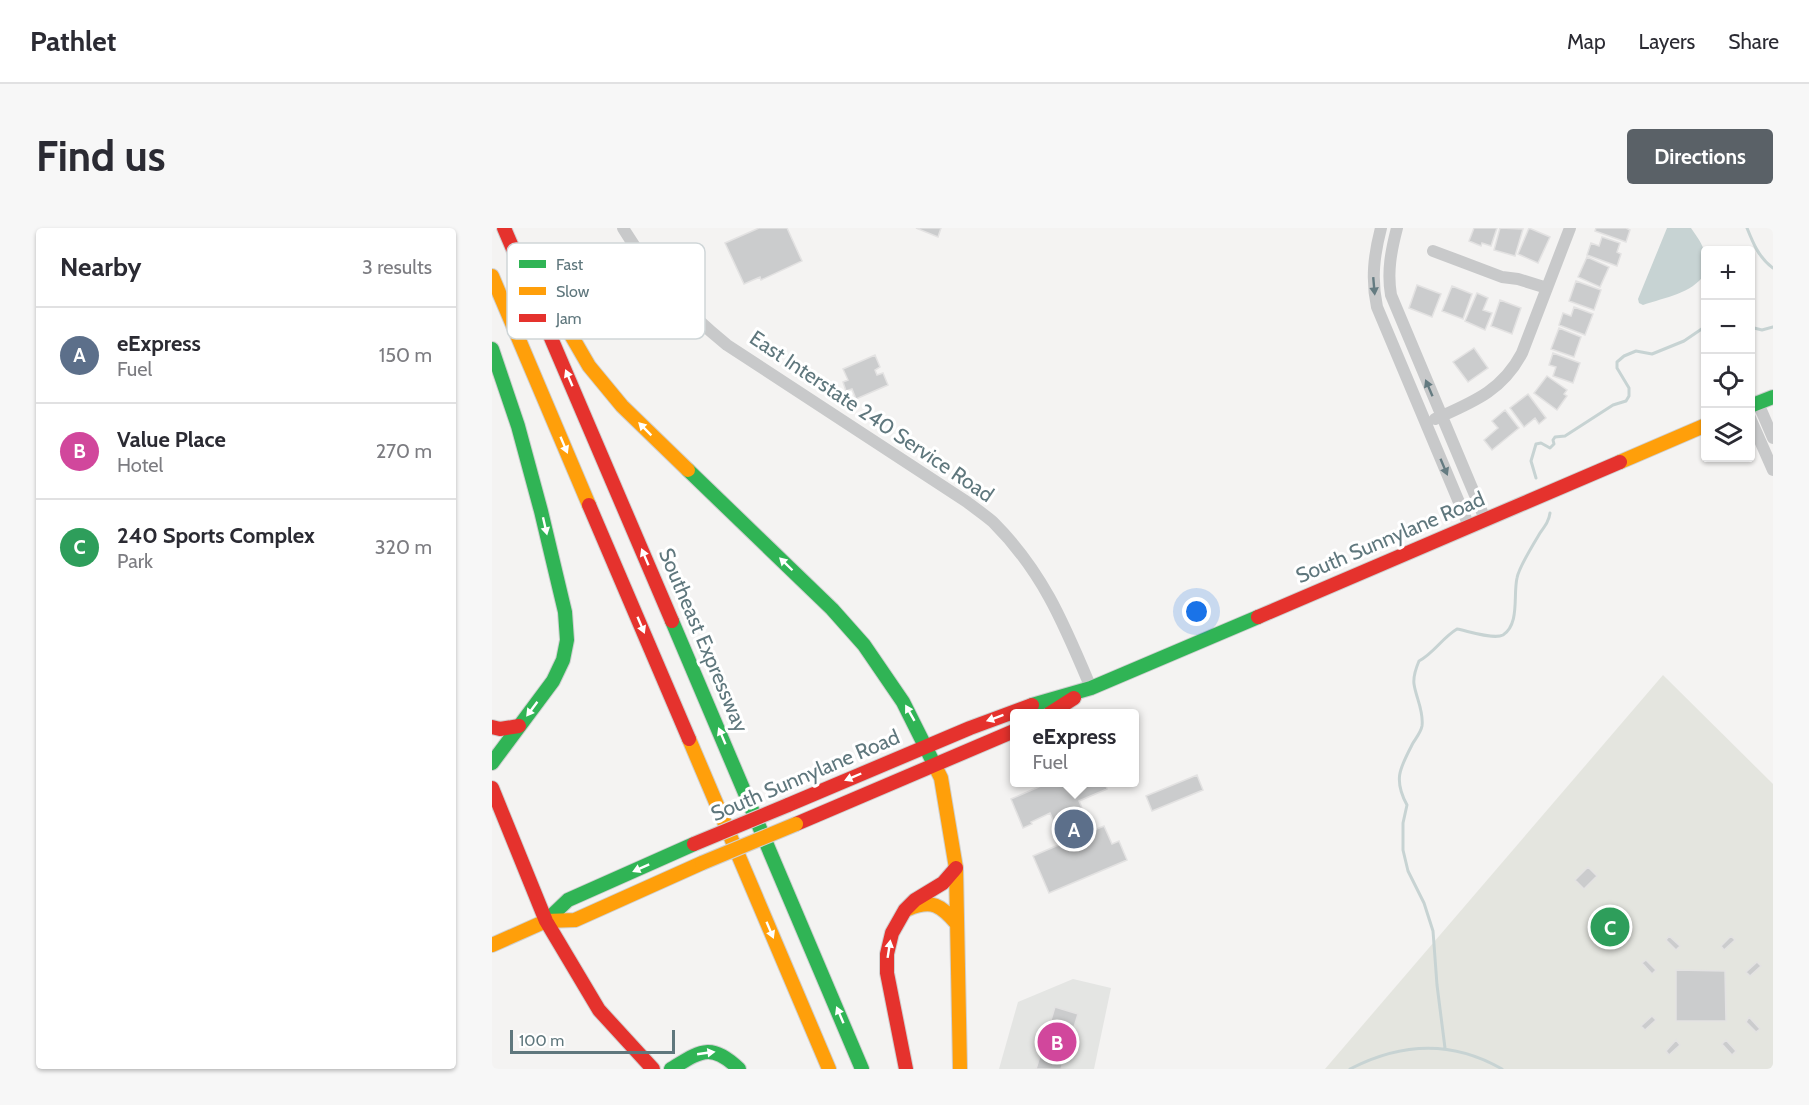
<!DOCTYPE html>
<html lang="en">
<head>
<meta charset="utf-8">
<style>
  :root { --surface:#fff; --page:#f7f7f7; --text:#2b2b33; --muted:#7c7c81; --line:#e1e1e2; --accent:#5a6167 }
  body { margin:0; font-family:Cabin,sans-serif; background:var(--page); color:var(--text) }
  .controls { position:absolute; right:18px; top:18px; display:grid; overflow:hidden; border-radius:6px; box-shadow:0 2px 4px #0004 }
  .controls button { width:54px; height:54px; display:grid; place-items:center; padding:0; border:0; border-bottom:2px solid var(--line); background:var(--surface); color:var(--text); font:30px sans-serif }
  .scale { position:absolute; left:18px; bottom:15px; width:165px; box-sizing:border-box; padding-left:6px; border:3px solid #5f777d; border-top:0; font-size:16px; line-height:21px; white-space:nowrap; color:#5f777d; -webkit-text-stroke:4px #fff; paint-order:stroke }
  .you { position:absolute; left:705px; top:384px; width:21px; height:21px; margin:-15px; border:4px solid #fff; border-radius:50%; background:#1a73e8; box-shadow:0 0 0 9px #1a73e833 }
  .badge { display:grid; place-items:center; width:39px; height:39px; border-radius:50%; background:var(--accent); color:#fff; font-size:20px; font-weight:700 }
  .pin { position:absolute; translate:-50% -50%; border:3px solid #fff; box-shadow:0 2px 6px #0006 }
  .popup { position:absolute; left:518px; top:481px; width:129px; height:78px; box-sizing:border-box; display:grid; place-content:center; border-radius:6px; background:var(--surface); filter:drop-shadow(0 2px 4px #0005); font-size:20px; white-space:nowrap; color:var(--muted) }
  .popup b { font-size:22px; color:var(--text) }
  .popup::after { content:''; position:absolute; left:50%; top:100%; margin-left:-12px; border:12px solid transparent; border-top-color:var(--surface) }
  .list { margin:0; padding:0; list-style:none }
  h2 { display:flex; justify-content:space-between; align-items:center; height:78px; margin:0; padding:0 24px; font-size:26px }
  h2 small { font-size:20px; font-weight:400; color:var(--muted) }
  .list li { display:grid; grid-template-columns:39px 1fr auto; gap:18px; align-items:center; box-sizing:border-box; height:96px; padding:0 24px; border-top:2px solid var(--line) }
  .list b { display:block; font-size:22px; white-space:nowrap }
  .list p { margin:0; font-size:20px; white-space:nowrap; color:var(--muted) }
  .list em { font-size:20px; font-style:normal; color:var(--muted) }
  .icon { flex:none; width:33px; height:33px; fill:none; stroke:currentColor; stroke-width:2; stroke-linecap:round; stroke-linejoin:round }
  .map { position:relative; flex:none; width:1281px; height:841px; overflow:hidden; border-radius:6px }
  header { display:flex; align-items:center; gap:36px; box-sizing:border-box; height:84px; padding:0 30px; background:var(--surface); border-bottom:2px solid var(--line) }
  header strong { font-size:28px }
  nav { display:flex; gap:33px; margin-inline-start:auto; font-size:21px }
  .intro { display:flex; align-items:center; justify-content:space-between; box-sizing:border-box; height:144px; padding:0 36px }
  h1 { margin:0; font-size:42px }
  .button { padding:15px 27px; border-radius:6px; background:var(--accent); color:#fff; font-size:21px; font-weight:700 }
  main { display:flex; gap:36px; padding:0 36px }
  aside { flex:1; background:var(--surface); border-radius:6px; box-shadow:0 2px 4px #0004 }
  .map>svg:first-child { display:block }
</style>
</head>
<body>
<header>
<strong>Pathlet</strong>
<nav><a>Map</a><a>Layers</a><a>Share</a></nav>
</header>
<div class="intro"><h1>Find us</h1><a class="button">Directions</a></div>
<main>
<aside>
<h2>Nearby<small>3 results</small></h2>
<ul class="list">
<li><span class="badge" style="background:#5c6f8a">A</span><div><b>eExpress</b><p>Fuel</p></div><em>150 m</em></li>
<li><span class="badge" style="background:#d1479c">B</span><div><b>Value Place</b><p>Hotel</p></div><em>270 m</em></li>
<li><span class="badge" style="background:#2e9e5b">C</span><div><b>240 Sports Complex</b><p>Park</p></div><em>320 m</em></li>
</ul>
</aside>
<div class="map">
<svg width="1281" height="841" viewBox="0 0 1281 841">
  <rect width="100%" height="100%" fill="#f4f3f2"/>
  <path fill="#e4e5e3" d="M581,751L619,760L602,841H507L526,774Z"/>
  <path fill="#e4e5df" d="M1171,447L1281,556V841H833Z"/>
  <path fill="#c7d3d3" d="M1175,0H1199C1213,20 1214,22 1213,46C1199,66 1174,69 1151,77L1147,75L1146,71Z"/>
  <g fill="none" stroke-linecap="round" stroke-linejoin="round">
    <path stroke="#c7d3d3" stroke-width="3" d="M1255,0C1261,15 1267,30 1281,40
      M1258,99L1270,102L1281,99
      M1044,250L1039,233L1044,216L1049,215L1058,220L1062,216L1061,212L1063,209L1073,208L1121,177L1134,173L1137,168V160L1125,140V134L1132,128L1144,123L1160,126L1192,113L1214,98
      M953,820L945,757L941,703L932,675L916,643L911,622V595L915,577C901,551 908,540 921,515C924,510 929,504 930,498C932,483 924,470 922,456C921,448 924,440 927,433C942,425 950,410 965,401C976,403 1002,412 1011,407C1028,396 1021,367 1025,350C1027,339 1042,315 1048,305C1053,298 1057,293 1058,285
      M858,841C908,815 960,812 1010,841"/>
  </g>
  <path fill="#cbcccd" stroke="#e3e2e2" stroke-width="1.5" d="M267,0H295L310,33L269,52L268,49L252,56L233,15Z
    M424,0H449L446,9Z
    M982,0H1005L999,18L990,15L989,18L977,13Z
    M1008,0L1031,1L1023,28L1002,22Z
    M1037,0L1058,9L1046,35L1026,26Z
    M1104,0H1134L1138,2L1134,14L1103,3Z
    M1110,9L1128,15L1125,24L1129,26L1125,38L1095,27L1099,15L1107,18Z
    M1095,29L1117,39L1108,59L1086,49Z
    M1084,53L1109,62L1102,82L1077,73Z
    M925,57L949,66L940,89L917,80Z
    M960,58L980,66L971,91L950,83Z
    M985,65L996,70L991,82L1000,85L993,102L973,93Z
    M1008,72L1029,80L1020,106L999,98Z
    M1082,79L1101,86L1093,107L1067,97L1071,85L1079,88Z
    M1067,100L1089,109L1082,129L1059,121Z
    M982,120L996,140L976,154L961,134Z
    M1061,125L1088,135L1081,155L1061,148L1064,139L1057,137Z
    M383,127L388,139L383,142L385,147L391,145L396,157L364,171L360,161L354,163L351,154L356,152L351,141Z
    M1055,148L1075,162L1072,166L1075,168L1065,182L1042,165Z
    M1036,166L1054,190L1047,196L1043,190L1032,199L1018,180Z
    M1013,182L1027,200L1000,222L992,212L1006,200L1000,193Z
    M705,547L711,562L660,583L654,568Z
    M558,554H613L615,561L587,573L600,603L612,598L620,616L627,613L635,632L557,665L541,628L571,615L558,585L539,594L540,596L531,600L519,571Z
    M1096,639L1105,648L1092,661L1083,652Z
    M1177,708L1188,718L1184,722L1174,712Z
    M1239,708L1243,712L1232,722L1229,718Z
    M1154,732L1164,742L1160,746L1150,735Z
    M1265,734L1269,738L1258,748L1254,744Z
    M1184,742L1233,743L1234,793H1184Z
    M563,779L586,786L569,841H544Z
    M1160,788L1164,792L1153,802L1149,798Z
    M1257,789L1268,801L1264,804L1254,794Z
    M1184,812L1188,817L1177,827L1174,823Z
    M1234,812L1244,823L1240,827L1230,816Z"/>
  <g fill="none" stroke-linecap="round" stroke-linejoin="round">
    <defs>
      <path id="fast" d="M0,121L26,198L49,283L73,384L75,412L71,432L61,453L0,535
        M1258,178L1281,169
        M196,242L340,381L372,417L411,474L443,538
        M180,393L370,841
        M540,477L599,460L766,389
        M54,693L76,672L202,616
        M179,841C209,823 219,814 247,841"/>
      <path id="slow" d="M0,48L97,277
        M50,57L97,138L130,178L196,242
        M1128,234L1214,197
        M197,511L337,841
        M443,538L449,550L464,640L468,841
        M416,681C440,671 449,677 465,696
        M0,717L54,693L83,692L210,635"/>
      <path id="jam" d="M12,0L180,393
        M97,277L197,511
        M766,389L1128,234
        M557,486L582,470
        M0,499L8,501L27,498
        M0,560L54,693L107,782L161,841
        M296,577L478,500L540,477
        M304,596L522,503
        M414,841L395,745V726L400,705L413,682L423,672L451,655L464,640"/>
    </defs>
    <use href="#fast" stroke="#cfd0d0" stroke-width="16"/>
    <use href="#slow" stroke="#cfd0d0" stroke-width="16"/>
    <use href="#jam" stroke="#cfd0d0" stroke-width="16"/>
    <path stroke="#c8c9ca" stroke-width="12" d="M131,0C161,49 191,81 235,117L475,274C484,281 493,287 501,294C551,344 572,396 599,460
      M889,0C882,27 879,51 885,79L977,298
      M905,0C899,23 895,44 899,67L993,291
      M941,23L1010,49L1026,51L1055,60
      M1266,175L1281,210
      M1258,190L1281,242
      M943,191C981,174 1010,163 1030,125L1078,0"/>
    <use href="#fast" stroke="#30b455" stroke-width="14"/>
    <use href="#slow" stroke="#ff9f0a" stroke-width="14"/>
    <use href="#jam" stroke="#e5322d" stroke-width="14"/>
    <defs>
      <path id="slow-bridge" d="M210,635L304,596"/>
      <path id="jam-bridge" d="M202,616L296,577"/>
    </defs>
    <use href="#slow-bridge" stroke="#cfd0d0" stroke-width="16" stroke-linecap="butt"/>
    <use href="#jam-bridge" stroke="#cfd0d0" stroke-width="16" stroke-linecap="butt"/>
    <use href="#slow-bridge" stroke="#ff9f0a" stroke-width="14"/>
    <use href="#jam-bridge" stroke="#e5322d" stroke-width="14"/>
  </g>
  <defs><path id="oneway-solid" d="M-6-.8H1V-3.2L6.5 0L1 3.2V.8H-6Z" transform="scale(1.5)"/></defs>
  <g fill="#647b81">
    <use href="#oneway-solid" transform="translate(882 58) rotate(85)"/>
    <use href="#oneway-solid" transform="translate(937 160) rotate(-113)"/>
    <use href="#oneway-solid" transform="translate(952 239) rotate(67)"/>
  </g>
  <g fill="#fff">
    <use href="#oneway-solid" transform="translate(77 150) rotate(-113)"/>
    <use href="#oneway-solid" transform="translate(153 201) rotate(-135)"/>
    <use href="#oneway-solid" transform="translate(72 217) rotate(67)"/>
    <use href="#oneway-solid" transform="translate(53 298) rotate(77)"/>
    <use href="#oneway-solid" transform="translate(153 329) rotate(-113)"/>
    <use href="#oneway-solid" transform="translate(294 336) rotate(-136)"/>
    <use href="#oneway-solid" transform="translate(149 397) rotate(67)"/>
    <use href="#oneway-solid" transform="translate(40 481) rotate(127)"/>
    <use href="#oneway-solid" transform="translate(418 485) rotate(-120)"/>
    <use href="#oneway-solid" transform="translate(503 490) rotate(160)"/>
    <use href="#oneway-solid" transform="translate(230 508) rotate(-113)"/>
    <use href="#oneway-solid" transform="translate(361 549) rotate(157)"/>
    <use href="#oneway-solid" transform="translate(149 640) rotate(156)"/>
    <use href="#oneway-solid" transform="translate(278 702) rotate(67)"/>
    <use href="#oneway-solid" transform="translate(397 721) rotate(-81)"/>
    <use href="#oneway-solid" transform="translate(348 787) rotate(-113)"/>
    <use href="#oneway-solid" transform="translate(214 825) rotate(-8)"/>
  </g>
  <g text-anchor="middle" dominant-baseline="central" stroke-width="6" stroke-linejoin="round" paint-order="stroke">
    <g font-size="21" fill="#5f777d" stroke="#fff">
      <text transform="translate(380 188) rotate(34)">East Interstate 240 Service Road</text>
      <text transform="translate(898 309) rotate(-23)">South Sunnylane Road</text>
      <text transform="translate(212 412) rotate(67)">Southeast Expressway</text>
      <text transform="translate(313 547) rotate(-23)">South Sunnylane Road</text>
    </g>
  </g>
  <rect x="15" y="15" width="198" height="96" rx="9" fill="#fff" stroke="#cfd6d8" stroke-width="1.5"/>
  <rect x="27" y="32" width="27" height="8" fill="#30b455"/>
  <rect x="27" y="59" width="27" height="8" fill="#ff9f0a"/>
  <rect x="27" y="86" width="27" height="8" fill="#e5322d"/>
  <g font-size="16" fill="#5f777d">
    <text x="64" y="42">Fast</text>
    <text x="64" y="69">Slow</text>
    <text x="64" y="96">Jam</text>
  </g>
</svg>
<div class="controls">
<button>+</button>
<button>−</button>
<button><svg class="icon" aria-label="locate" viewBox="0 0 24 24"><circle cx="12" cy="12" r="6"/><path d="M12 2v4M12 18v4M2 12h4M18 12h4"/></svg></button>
<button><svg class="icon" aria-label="layers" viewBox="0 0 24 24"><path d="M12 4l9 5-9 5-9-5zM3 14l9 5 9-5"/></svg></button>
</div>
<div class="scale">100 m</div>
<div class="you"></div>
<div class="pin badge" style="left:582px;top:601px;background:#5c6f8a">A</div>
<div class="popup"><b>eExpress</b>Fuel</div>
<div class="pin badge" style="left:565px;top:814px;background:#d1479c">B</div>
<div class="pin badge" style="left:1118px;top:699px;background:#2e9e5b">C</div>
</div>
</main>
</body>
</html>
